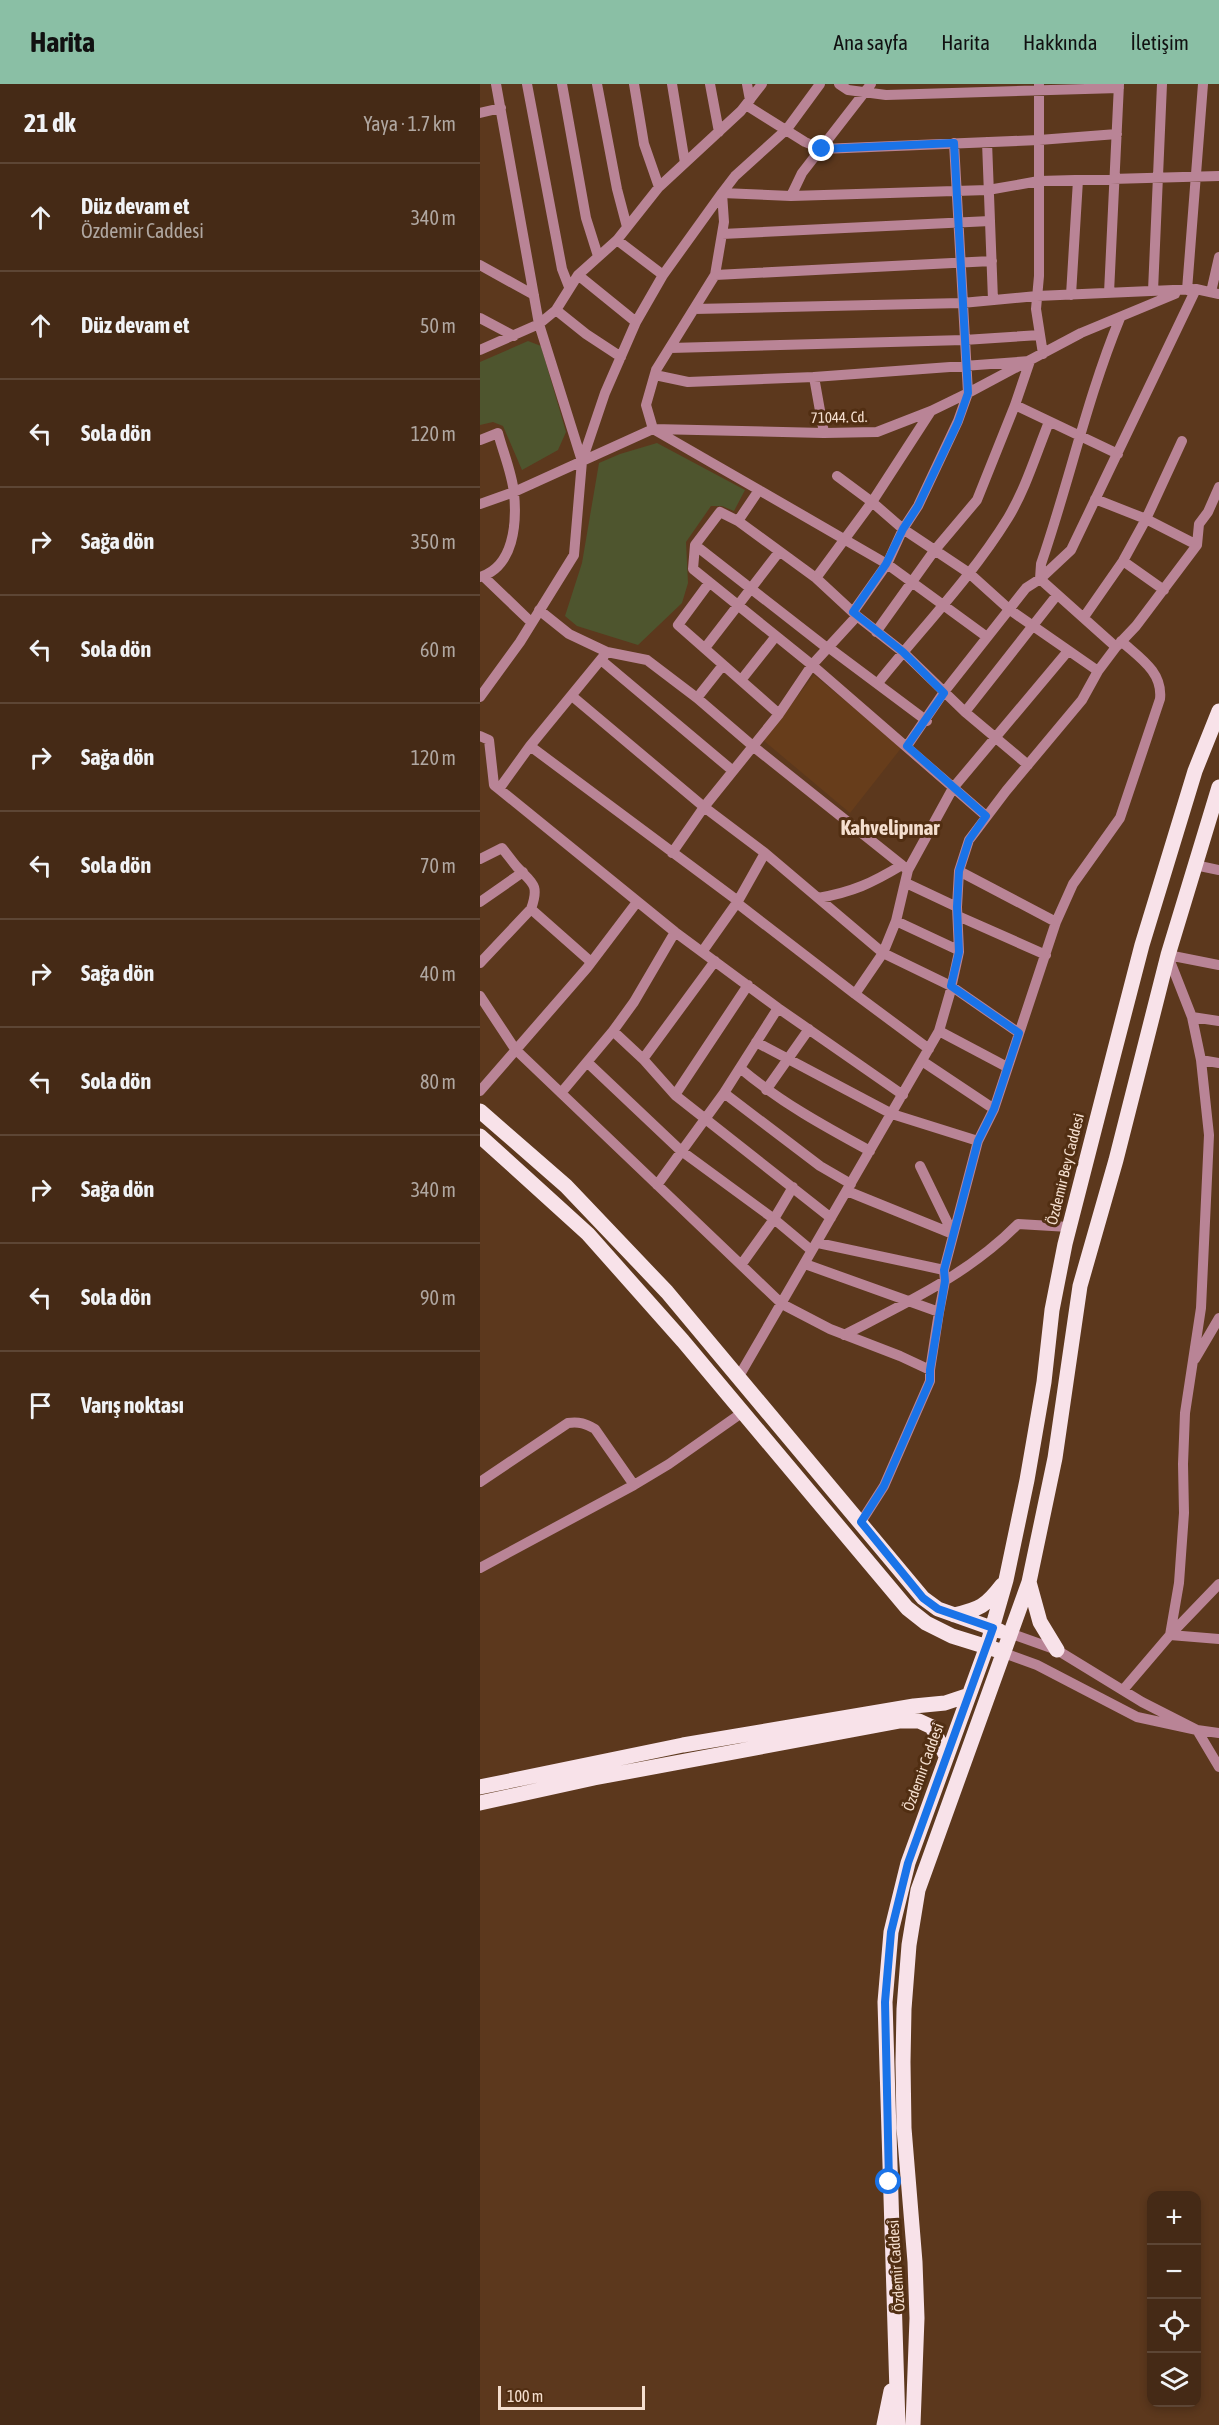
<!DOCTYPE html>
<html lang="tr">
<head>
<meta charset="utf-8">
<style>
  :root { --surface:#452a16; --page:#4f3623; --text:#f1f3f6; --muted:#b0a7a1; --line:#5d4635; --accent:#8abfa5 }
  body { margin:0; font-family:"Asap Condensed",sans-serif; background:var(--page); color:var(--text) }
  .controls { position:absolute; right:18px; bottom:18px; display:grid; overflow:hidden; border-radius:12px; box-shadow:0 3px 9px #0003 }
  .controls button { width:54px; height:54px; display:grid; place-items:center; padding:0; border:0; border-bottom:2px solid var(--line); background:var(--surface); color:var(--text); font:30px sans-serif }
  .scale { position:absolute; left:18px; bottom:15px; width:147px; box-sizing:border-box; padding-left:6px; border:3px solid #f5dfcf; border-top:0; font-size:16px; line-height:21px; white-space:nowrap; color:#f5dfcf; -webkit-text-stroke:4px #512e12; paint-order:stroke }
  .stop { position:absolute; width:18px; height:18px; margin:-14px; border:4px solid #1a73e8; border-radius:50%; background:#fff }
  .stop.end { background:#1a73e8; border-color:#fff; box-shadow:0 2px 6px #0008 }
  .list { margin:0; padding:0; list-style:none }
  h2 { display:flex; justify-content:space-between; align-items:center; height:78px; margin:0; padding:0 24px; font-size:26px }
  h2 small { font-size:20px; font-weight:400; color:var(--muted) }
  .list li { display:grid; grid-template-columns:39px 1fr auto; gap:18px; align-items:center; box-sizing:border-box; height:108px; padding:0 24px; border-top:2px solid var(--line) }
  .list b { display:block; font-size:22px; white-space:nowrap }
  .list p { margin:0; font-size:20px; white-space:nowrap; color:var(--muted) }
  .list em { font-size:20px; font-style:normal; color:var(--muted) }
  .icon { flex:none; width:33px; height:33px; fill:none; stroke:currentColor; stroke-width:2; stroke-linecap:round; stroke-linejoin:round }
  .map { position:relative; flex:none; width:739px; height:2341px; overflow:hidden }
  header { display:flex; align-items:center; gap:36px; box-sizing:border-box; height:84px; padding:0 30px; background:var(--accent); color:#111 }
  header strong { font-size:28px }
  nav { display:flex; gap:33px; margin-inline-start:auto; font-size:21px }
  main { display:flex }
  aside { flex:1; background:var(--surface) }
  .map>svg:first-child { display:block }
</style>
</head>
<body>
<header>
<strong>Harita</strong>
<nav><a>Ana sayfa</a><a>Harita</a><a>Hakkında</a><a>İletişim</a></nav>
</header>
<main>
<aside>
<h2>21 dk<small>Yaya · 1.7 km</small></h2>
<ul class="list">
<li><svg class="icon" aria-label="ahead" viewBox="0 0 24 24"><path d="M12 20V5M6 11l6-6 6 6"/></svg><div><b>Düz devam et</b><p>Özdemir Caddesi</p></div><em>340 m</em></li>
<li><svg class="icon" aria-label="ahead" viewBox="0 0 24 24"><path d="M12 20V5M6 11l6-6 6 6"/></svg><div><b>Düz devam et</b></div><em>50 m</em></li>
<li><svg class="icon" aria-label="left" viewBox="0 0 24 24"><path d="M17 20v-9H6M10 6l-5 5 5 5"/></svg><div><b>Sola dön</b></div><em>120 m</em></li>
<li><svg class="icon" aria-label="right" viewBox="0 0 24 24"><path d="M7 20v-9h11M14 6l5 5-5 5"/></svg><div><b>Sağa dön</b></div><em>350 m</em></li>
<li><svg class="icon" aria-label="left" viewBox="0 0 24 24"><path d="M17 20v-9H6M10 6l-5 5 5 5"/></svg><div><b>Sola dön</b></div><em>60 m</em></li>
<li><svg class="icon" aria-label="right" viewBox="0 0 24 24"><path d="M7 20v-9h11M14 6l5 5-5 5"/></svg><div><b>Sağa dön</b></div><em>120 m</em></li>
<li><svg class="icon" aria-label="left" viewBox="0 0 24 24"><path d="M17 20v-9H6M10 6l-5 5 5 5"/></svg><div><b>Sola dön</b></div><em>70 m</em></li>
<li><svg class="icon" aria-label="right" viewBox="0 0 24 24"><path d="M7 20v-9h11M14 6l5 5-5 5"/></svg><div><b>Sağa dön</b></div><em>40 m</em></li>
<li><svg class="icon" aria-label="left" viewBox="0 0 24 24"><path d="M17 20v-9H6M10 6l-5 5 5 5"/></svg><div><b>Sola dön</b></div><em>80 m</em></li>
<li><svg class="icon" aria-label="right" viewBox="0 0 24 24"><path d="M7 20v-9h11M14 6l5 5-5 5"/></svg><div><b>Sağa dön</b></div><em>340 m</em></li>
<li><svg class="icon" aria-label="left" viewBox="0 0 24 24"><path d="M17 20v-9H6M10 6l-5 5 5 5"/></svg><div><b>Sola dön</b></div><em>90 m</em></li>
<li><svg class="icon" aria-label="arrive" viewBox="0 0 24 24"><path d="M6 21V4h12l-3 4 3 4H6"/></svg><div><b>Varış noktası</b></div></li>
</ul>
</aside>
<div class="map">
<svg width="739" height="2341" viewBox="0 0 739 2341">
  <rect width="100%" height="100%" fill="#5c381d"/>
  <path fill="#673d1b" d="M334,591L422,663L370,729L283,656Z"/>
  <path fill="#4e552e" d="M48,257L61,262L86,348L78,366L42,386L23,342L13,338L0,341V278Z
    M177,359L265,406L254,427L242,422H231L206,458L208,499L202,519L158,561L97,542L85,532L102,479L119,379L140,370Z"/>
  <g fill="none" stroke-linecap="round" stroke-linejoin="round">
    <path stroke="#b98496" stroke-width="10" d="M16,0L59,240L102,377
      M47,0L82,185L89,203
      M82,0L106,134L118,172
      M117,0L137,105L147,143
      M154,0L164,60L179,103
      M192,0L205,79
      M230,0L239,48
      M267,0L270,16
      M359,0L368,6L406,11L639,4
      M559,1V192L556,225L563,270
      M266,21L325,58L342,65L559,56L637,50
      M0,29L21,24
      M507,58L513,216
      M311,112L322,89L391,0
      M242,150L510,137
      M137,156L183,191
      M0,181L54,211
      M98,191L156,238
      M235,191L512,177
      M707,206L723,0
      M673,207L682,0
      M710,207L716,205L739,210
      M731,208L739,173
      M629,209L639,0
      M591,211L598,96
      M214,225L482,219L557,212L716,205L591,466L560,495L546,504L464,608L427,662
      M76,226L106,250L141,273
      M0,234L34,252
      M190,264L484,256L560,251
      M0,266L59,240L76,226L98,191L137,156L179,103L261,27L282,0
      M175,291L208,298L334,293L550,277L535,321L497,416L454,467L396,548
      M334,293L344,349
      M535,321L638,370
      M0,356L18,349C23,368 32,389 34,409C37,439 34,483 0,493
      M357,392L392,418L423,445L489,489L530,526L618,587
      M279,406L407,480L507,553
      M615,415L666,435L717,461
      M0,420L34,408L173,345L344,349L397,348L451,327L488,309L601,249L695,210
      M258,437L240,428L215,461L213,485L332,581L506,732
      M215,461L347,564
      M643,477L684,506
      M3,492L52,539
      M336,494L392,418L451,327
      M229,499L198,541L299,630
      M59,526L89,550L127,568L167,576L217,614L274,663L428,786
      M373,528L407,480L423,445L438,422L478,337L488,309L474,59
      M604,533L643,477L666,435L702,357
      M348,563L447,637
      M636,563L560,495L561,480C589,399 607,314 640,234
      M225,564L299,468
      M127,568L50,662L258,817
      M121,576L253,687
      M262,595L296,552
      M398,599C441,545 491,494 528,434C546,404 556,370 569,338
      M92,612L224,723L192,769
      M0,613L40,558L94,471L102,377L125,309L156,238L183,191L242,109L255,92L307,45L340,0
      M217,614L243,581
      M485,628L577,511
      M0,652L9,656L14,701L19,705L195,848L298,924L423,1011
      M548,681L485,628L423,568L377,532L336,494L258,437L279,406L173,345L166,321L176,286L235,191L244,138L242,109L311,112L475,107L508,106L559,97L739,92
      M19,705L50,662
      M285,769L403,869L471,902L539,949
      M0,775L22,764C27,770 32,777 37,783C52,799 60,800 51,825L0,879
      M715,781L739,786
      M479,787L576,838
      M426,799L477,823
      M338,814C373,808 392,799 422,781
      M0,818L43,788
      M257,819L375,910
      M51,825L111,878
      M478,832L566,871
      M416,837L478,866
      M222,868L258,817L285,769L224,723L299,630L332,581L377,532
      M688,871L739,881
      M688,872L712,933L721,976L729,1051L721,1224L705,1329L703,1380L704,1429L699,1499L690,1551L739,1555
      M0,912L35,965L302,1220L350,1245L420,1272L450,1286V1297L404,1402L381,1438
      M712,933L739,937
      M133,947L163,975L195,1011L351,1134
      M459,947L527,983
      M276,958L412,1030L498,1057
      M449,965L375,910L403,869L416,837L428,786L473,704L588,567
      M163,975L235,877
      M721,976L739,979
      M442,977L514,1025
      M107,978L200,1066L294,1135L331,1166
      M260,984C300,1018 344,1042 390,1067
      M286,1006L329,945
      M0,1007L107,884L157,818
      M81,1009L133,947L154,918L195,848
      M244,1009L340,1082L371,1100
      M195,1011L268,901
      M440,1082L473,1150
      M177,1101L244,1009L298,924
      M367,1107L473,1150
      M338,1159L464,1186
      M325,1180L459,1228L450,1286
      M261,1181L294,1135L313,1103
      M459,1228L465,1197L464,1186L498,1057L514,1025L576,838L593,800L640,734L680,615C683,588 660,574 641,557
      M364,1251C426,1219 489,1190 538,1140L589,1143
      M715,1275L739,1234
      M258,1294L459,947L470,909L479,868L477,823L479,787L489,756L526,707L602,616L618,587L636,563L656,542L717,461L719,440L728,428L739,403
      M0,1398L88,1339C99,1337 106,1340 115,1345L154,1401
      M0,1484L154,1401L189,1380L263,1328
      M524,1569L557,1581L657,1633L717,1646L662,1618L577,1566L532,1550
      M643,1606L690,1551L739,1500
      M717,1646L739,1683
      M717,1646L739,1649"/>
    <path stroke="#f8e2e9" stroke-width="15" d="M0,1027L86,1102L187,1208L443,1514L458,1525L520,1547
      M0,1052L108,1150L203,1257L427,1524L446,1539L472,1552L517,1566
      M549,1498L560,1538L577,1566
      M474,1531C500,1525 506,1522 522,1501
      M0,1703L203,1661L434,1622L465,1619L489,1611
      M0,1719L114,1694L420,1637H439L452,1643L466,1672
      M404,2341L411,2307
      M418,2341L405,1918L411,1848L428,1779L507,1562L526,1496L547,1396L564,1298L572,1226L585,1160L634,969L662,861L715,687L739,627
      M433,2341L437,2234L435,2178L424,2044L423,1978L424,1925L429,1861L438,1806L549,1498L575,1374L600,1202L636,1076L688,871L739,703"/>
  </g>
  <g fill="none" stroke-linecap="round" stroke-linejoin="round">
    <path stroke="#1a73e8" stroke-width="8" d="M342,65L474,59L488,309L478,338L438,422L423,445L406,480L373,528L423,568L464,609L427,662L506,732L489,756L479,787L477,823L479,868L471,902L539,949L514,1025L498,1057L464,1186L465,1197L450,1286V1297L404,1402L381,1438L443,1514L458,1525L513,1544L428,1779L411,1848L405,1918L409,2098"/>
  </g>
  <g text-anchor="middle" dominant-baseline="central" stroke-width="6" stroke-linejoin="round" paint-order="stroke">
    <g font-size="15" fill="#f5dfcf" stroke="#512e12">
      <text transform="translate(359 333) rotate(-1)">71044. Cd.</text>
      <text transform="translate(585 1085) rotate(-76)">Özdemir Bey Caddesi</text>
      <text transform="translate(443 1683) rotate(-70)">Özdemir Caddesi</text>
      <text transform="translate(416 2182) rotate(-94)">Özdemir Caddesi</text>
    </g>
    <g font-size="21" font-weight="bold" fill="#f5dfcf" stroke="#512e12">
      <text x="410" y="743">Kahvelipınar</text>
    </g>
  </g>
</svg>
<div class="controls">
<button>+</button>
<button>−</button>
<button><svg class="icon" aria-label="locate" viewBox="0 0 24 24"><circle cx="12" cy="12" r="6"/><path d="M12 2v4M12 18v4M2 12h4M18 12h4"/></svg></button>
<button><svg class="icon" aria-label="layers" viewBox="0 0 24 24"><path d="M12 4l9 5-9 5-9-5zM3 14l9 5 9-5"/></svg></button>
</div>
<div class="scale">100 m</div>
<div class="stop" style="left:409px;top:2098px"></div>
<div class="stop end" style="left:342px;top:65px"></div>
</div>
</main>
</body>
</html>
